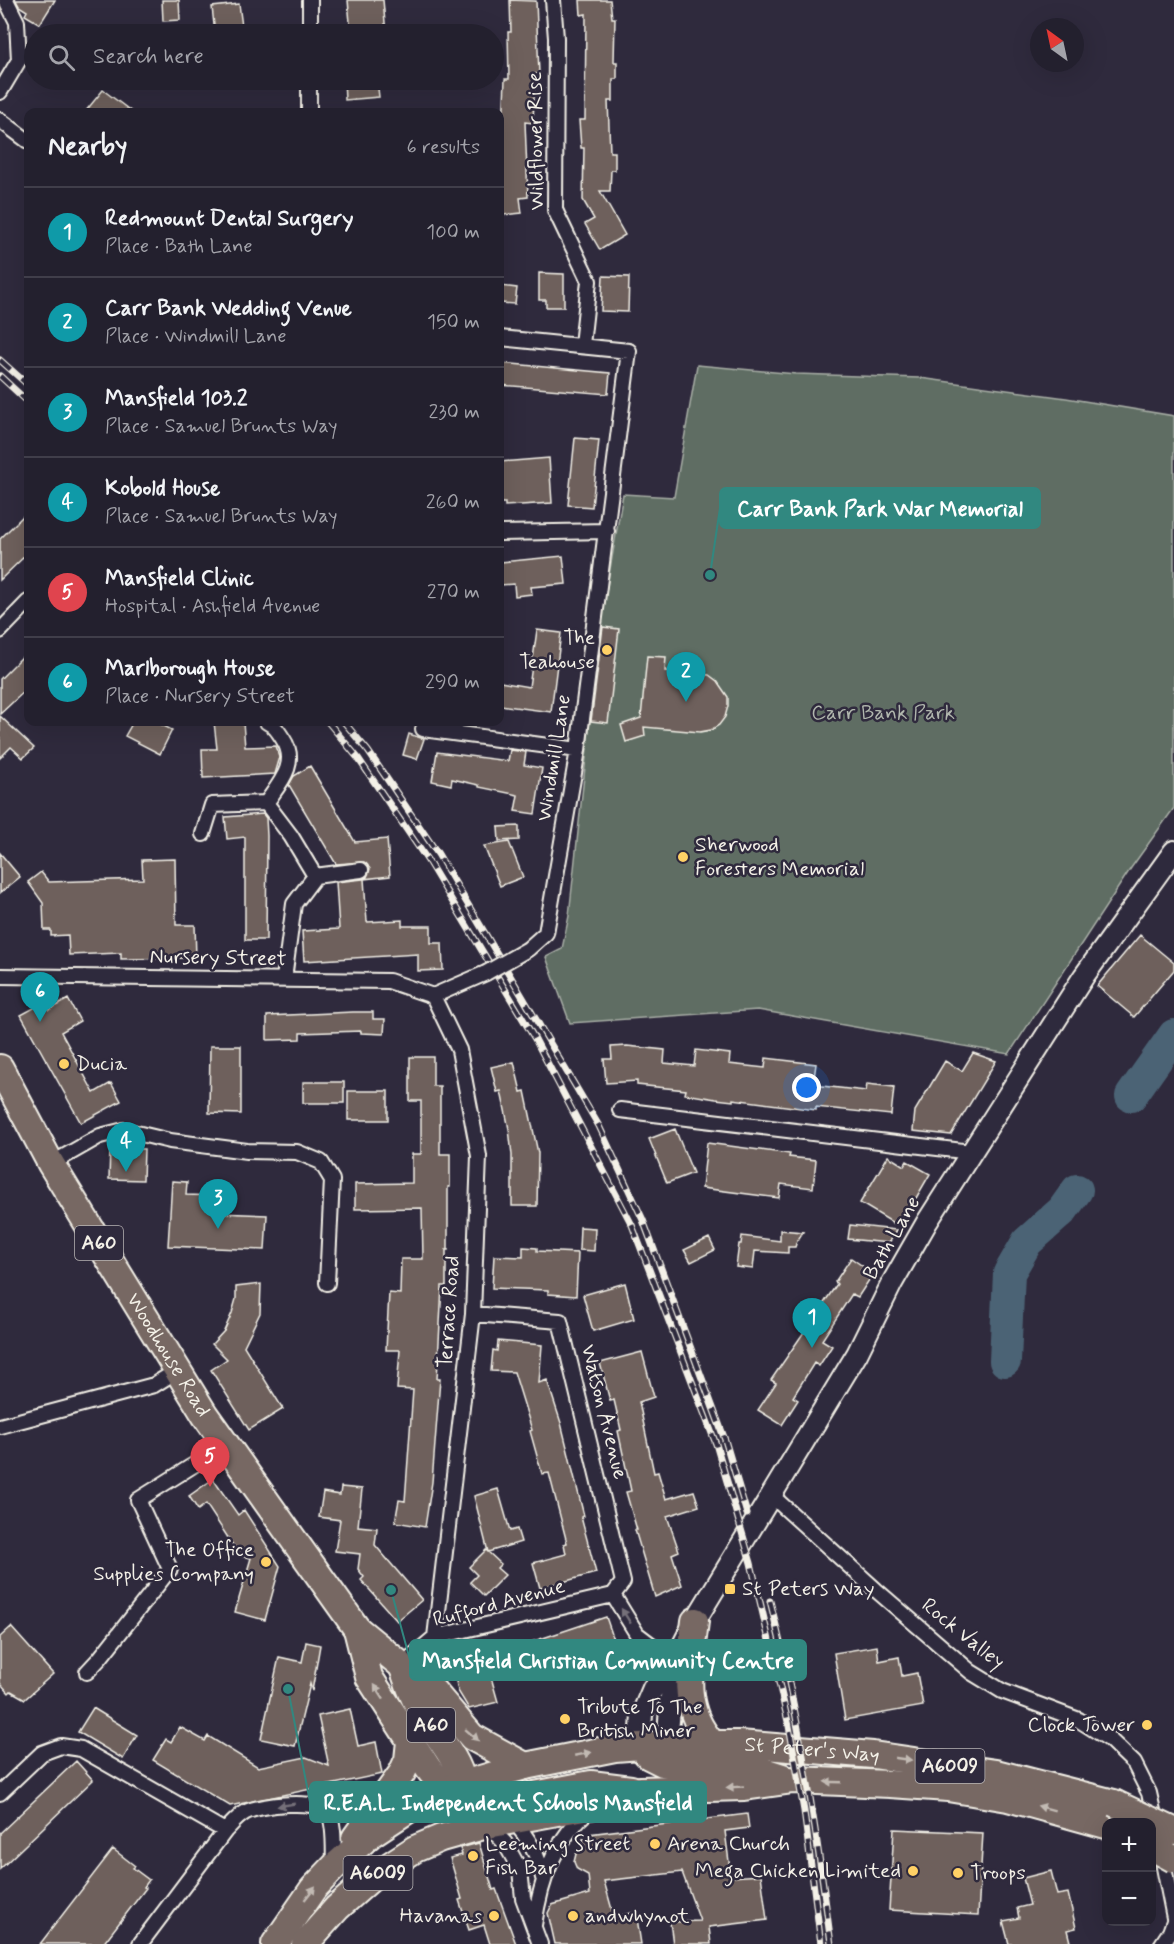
<!DOCTYPE html>
<html lang="en">
<head>
<meta charset="utf-8">
<style>
  :root { --surface:#23202e; --page:#2f2d3a; --text:#f1f3f6; --muted:#a3a3aa; --line:#403e4a; --accent:#ffd166 }
  body { margin:0; font-family:Mynerve,sans-serif; background:var(--page); color:var(--text) }
  .controls { position:absolute; right:18px; bottom:18px; display:grid; overflow:hidden; border-radius:12px; box-shadow:0 6px 24px #0002 }
  .controls button { width:54px; height:54px; display:grid; place-items:center; padding:0; border:0; border-bottom:2px solid var(--line); background:var(--surface); color:var(--text); font:30px sans-serif }
  .compass { position:absolute; left:1030px; top:18px; width:54px; height:54px; border-radius:50%; background:var(--surface); box-shadow:0 6px 24px #0002; rotate:327deg }
  .you { position:absolute; left:807px; top:1088px; width:21px; height:21px; margin:-15px; border:4px solid #fff; border-radius:50%; background:#1a73e8; box-shadow:0 0 0 9px #1a73e833 }
  .badge { display:grid; place-items:center; width:39px; height:39px; border-radius:50%; background:var(--accent); color:#fff; font-size:20px; font-weight:700 }
  .pin { position:absolute; translate:-50% -50px; filter:drop-shadow(0 2px 3px #0008) }
  .pin::after { content:''; position:absolute; top:32px; width:21px; height:18px; background:inherit; clip-path:polygon(0 0,100% 0,50% 100%) }
  .list { margin:0; padding:0; list-style:none }
  h2 { display:flex; justify-content:space-between; align-items:center; height:78px; margin:0; padding:0 24px; font-size:26px }
  h2 small { font-size:20px; font-weight:400; color:var(--muted) }
  .list li { display:grid; grid-template-columns:39px 1fr auto; gap:18px; align-items:center; box-sizing:border-box; height:90px; padding:0 24px; border-top:2px solid var(--line) }
  .list b { display:block; font-size:22px; white-space:nowrap }
  .list p { margin:0; font-size:20px; white-space:nowrap; color:var(--muted) }
  .list em { font-size:20px; font-style:normal; color:var(--muted) }
  .icon { flex:none; width:33px; height:33px; fill:none; stroke:currentColor; stroke-width:2; stroke-linecap:round; stroke-linejoin:round }
  .map { position:relative; flex:none; width:1174px; height:1944px; overflow:hidden }
  .search { position:absolute; background:var(--surface); box-shadow:0 6px 24px #0002; left:24px; top:24px; width:480px; height:66px; display:flex; align-items:center; gap:15px; box-sizing:border-box; padding:0 21px; border-radius:33px; color:var(--muted); font-size:22px }
  .panel { position:absolute; background:var(--surface); box-shadow:0 6px 24px #0002; left:24px; top:108px; width:480px; height:618px; border-radius:12px }
  .map>svg:first-child { display:block }
</style>
</head>
<body>
<div class="map">
<svg width="1174" height="1944" viewBox="0 0 1174 1944">
  <rect width="100%" height="100%" fill="#2f2a3d"/>
  <filter id="ink" filterUnits="userSpaceOnUse"><feTurbulence type="fractalNoise" baseFrequency=".0167" numOctaves="2"/><feDisplacementMap in="SourceGraphic" scale="12" xChannelSelector="R" yChannelSelector="G"/><feConvolveMatrix kernelMatrix="1 2 1 2 8 2 1 2 1" color-interpolation-filters="sRGB"/></filter>
  <g filter="url(#ink)">
    <path fill="#5e6d64" stroke="#a9afa6" stroke-width="1.5" d="M697,365L796,374L920,378L1066,398L1174,416V808L1131,868L1009,1054L758,1010L570,1023L546,957L562,949L569,916L600,627L623,494L674,497Z"/>
    <g fill="none" stroke-linecap="round" stroke-linejoin="round">
      <path stroke="#4b6374" stroke-width="32" d="M1131,1096L1174,1035
        M1005,1361L1009,1273L1027,1242L1062,1211L1077,1190"/>
    </g>
    <path fill="#6e615c" stroke="#f4f1e8" stroke-width="1.5" d="M16,0H55L40,24L25,15L27,11L19,6Z
      M162,0H179L180,20L163,21Z
      M348,0H383L386,34H351Z
      M510,0L536,1L539,74H535L533,123L525,122L528,197L520,198L522,213L503,215L500,173V128H503L505,79H509L508,32H511Z
      M580,0H610L612,18H615L614,62H617V79H613V101H608L610,152H615V170H611L610,191H600L625,235L600,250L585,224L594,219L583,200L584,148H581L579,120H585L586,14L581,15Z
      M239,4L243,34H215L212,7Z
      M344,80H377L379,97L345,100Z
      M103,90L132,112H85Z
      M539,273L564,274V307H546V300H539Z
      M603,276L629,277L628,312L601,311Z
      M500,286L517,288L515,304L500,303Z
      M500,363L610,373L608,394L500,385Z
      M575,438L599,440L592,507L568,505Z
      M549,458L552,503L505,506V503H500V462Z
      M28,511V553L0,580V539Z
      M563,556L566,584L531,587L532,594L515,596L514,584L500,585V562Z
      M603,627L619,629L608,723L591,721Z
      M537,630L561,633L551,712L500,705V682L529,687Z
      M28,651V688L0,714V679Z
      M647,656L666,657L665,671L709,675L717,681L728,697V706L725,717L719,725L711,730L700,732L644,727L645,736L626,742L621,725L641,718Z
      M0,716L34,748L23,758L11,747L0,758Z
      M133,722H156L172,730L160,754L125,736Z
      M214,722H243L245,747L276,746L280,757L275,774L203,778L202,749H217Z
      M409,734L424,739L417,759L403,755Z
      M510,750L526,752L524,765L542,768L535,814L515,811L518,795L479,787V785L452,779L451,785L432,781L437,752L508,761Z
      M310,766L355,842L387,839L390,876L364,879L367,922L402,920V926H431V943H442L443,970L418,971V954L304,961L302,931L339,929L336,882L363,879L367,877L370,869L364,862L336,864L289,785L294,776Z
      M263,814L266,818L267,836L266,940H245V837L227,839L225,817Z
      M519,826V840L499,841L498,827Z
      M509,842L523,877L500,886L484,846Z
      M0,853L20,877L0,893Z
      M175,859L176,925H195L196,958L121,959V953L69,955L68,935L51,936V930H44L43,903L28,882L41,872L49,882L143,879L142,860Z
      M1140,935L1174,963V970L1134,1017L1097,986Z
      M68,999L80,1021L61,1032L94,1093L111,1083L121,1101L81,1123L21,1015L45,1002L49,1010Z
      M353,1012H373V1019H385L384,1034L361,1033V1031L300,1033V1039L267,1040V1016Z
      M210,1046H241V1114L209,1113Z
      M627,1046L665,1050L664,1063L694,1066L696,1050L730,1054L729,1064L765,1068L766,1058L816,1064L813,1085L866,1091L867,1084L894,1087L891,1115L816,1107V1110L733,1099V1101L716,1099L685,1094L686,1090L637,1085V1081L606,1083L604,1059H612L611,1047Z
      M973,1053L996,1061L951,1135L913,1131L915,1111L945,1061L962,1071Z
      M410,1057H433V1086H440V1154H450V1187H448V1250H446V1286H442L437,1379H440L432,1482L425,1527L395,1522L399,1500L405,1501L413,1390L397,1389L400,1350H386L389,1293L400,1294L401,1259H423L422,1208L355,1209V1184L412,1183V1154H421V1101H410Z
      M514,1062L521,1092L525,1091L538,1153L537,1206H512V1155L509,1129L501,1091L497,1092L491,1067Z
      M303,1082H344V1103H303Z
      M348,1091H388V1120H348Z
      M675,1129L693,1173L667,1183L649,1139Z
      M707,1143L790,1154L789,1157L816,1160L813,1188L781,1184L779,1198L702,1188Z
      M110,1148L144,1149L143,1180L109,1179Z
      M888,1156L904,1166L907,1161L930,1174L901,1224H895L860,1203Z
      M172,1181L187,1182L186,1195L219,1196V1213L267,1215L265,1250L168,1246Z
      M850,1225L897,1230L889,1243L848,1239Z
      M580,1227L595,1228L594,1251L579,1250Z
      M780,1230L803,1232L797,1241L795,1247H788V1253L755,1251L753,1269L736,1267L739,1244H741L742,1236L780,1241Z
      M709,1238L715,1250L691,1262L684,1250Z
      M523,1247L537,1248V1251L578,1253L576,1296L548,1294V1290L492,1288L494,1256L523,1257Z
      M851,1258L864,1267L861,1270L871,1277L858,1297L852,1294L822,1340L832,1346L819,1366L814,1363L793,1397L798,1400L782,1425L758,1410L776,1383L771,1380L837,1284L835,1282Z
      M625,1283L634,1319L593,1331L583,1295Z
      M261,1284L260,1313L244,1346L283,1409L249,1430L211,1370L227,1359L212,1344L224,1331L232,1313L236,1299V1287Z
      M498,1341L542,1345L539,1383L547,1380L561,1423L584,1516L581,1517L596,1573L540,1588L533,1563L566,1554L564,1544L567,1543L549,1473L542,1474L530,1431L532,1430L514,1372L491,1371L493,1350L497,1351Z
      M642,1352L654,1397L639,1402L654,1473L658,1472L666,1499L694,1491L699,1506L667,1516L679,1551L672,1554L682,1585L655,1597L635,1530H637L626,1492L631,1491L618,1431L621,1430L614,1400L610,1401L600,1363Z
      M213,1479L238,1515L244,1510L280,1566L265,1620L235,1612L251,1558L240,1556L206,1504L198,1510L189,1496Z
      M341,1487L362,1489L358,1526L377,1528L375,1545L422,1600L397,1621L361,1580L364,1577L358,1569L360,1554L335,1551L340,1520L319,1517L323,1492L340,1495Z
      M498,1489L510,1531L517,1529L521,1542L488,1552L474,1496Z
      M486,1550L501,1564L497,1568L505,1575L484,1596L470,1582L477,1575L469,1567Z
      M606,1617L623,1666L599,1674L591,1651L526,1670L519,1646Z
      M11,1627L53,1674L25,1699L11,1691L9,1693L0,1683V1637Z
      M306,1642L320,1645L312,1691L310,1684L295,1746L261,1739L279,1657L302,1662Z
      M482,1645L498,1702L469,1709L458,1691L450,1652Z
      M877,1646L879,1661L899,1657L902,1676L917,1673L923,1706L845,1720L834,1653Z
      M93,1708L137,1735L123,1759L78,1732Z
      M350,1709L358,1746L376,1742L382,1774L230,1806L153,1760L166,1739L171,1742L180,1727L205,1741L208,1736L258,1767L306,1757L329,1766L318,1716Z
      M76,1761L93,1780L0,1869V1833Z
      M747,1814L749,1828L725,1831L731,1877L761,1875L767,1920L709,1927L711,1944H673L670,1922L700,1921L682,1872L604,1881L614,1917L636,1912L641,1944H555L548,1913L552,1905L590,1894L588,1875L577,1869L574,1862L576,1854L584,1847L583,1839L590,1838L589,1834Z
      M894,1829L983,1833L978,1915L889,1910Z
      M479,1843L493,1890L496,1889L516,1944H490L484,1925L469,1930L459,1900L462,1899L450,1858L462,1855L460,1848Z
      M113,1849L135,1866L133,1868L149,1880L144,1887L146,1888L103,1944H40Z
      M1051,1871L1057,1895L1068,1893L1076,1928L1067,1930L1070,1942L1060,1944H1009L1003,1921L1019,1918L1017,1908L1030,1905L1023,1878Z"/>
    <g fill="none" stroke-linecap="round" stroke-linejoin="round">
      <defs>
        <path id="street" d="M553,0L556,38L555,210L589,281L582,345
          M310,34V0
          M0,92L19,60L17,22L6,0
          M309,112V80
          M0,120L28,141
          M500,338L629,351L578,750L546,933L528,949
          M500,533L607,531
          M0,631L28,602
          M423,729L578,750
          M266,803C280,783 299,763 283,739C278,731 275,726 267,722
          M203,834L212,805L266,803L291,836L315,876
          M0,976L389,981L433,996
          M284,979L294,904L315,876L361,870
          M433,996L459,1050L479,1156L473,1314L435,1637
          M433,996L486,973
          M620,1110L971,1152
          M51,1164L100,1136L124,1130L170,1141L247,1151L297,1152L321,1162L332,1180L327,1283
          M473,1314L560,1321L623,1582L613,1595
          M0,1426L154,1385L178,1370
          M772,1496L876,1590L971,1672L1002,1691L1079,1720L1109,1739L1134,1763L1149,1793L1156,1824
          M613,1595L637,1634L674,1662
          M402,1665L435,1637L613,1595
          M87,1672L100,1658L170,1569L138,1500L227,1444
          M0,1793L42,1753L61,1746L81,1749L225,1831
          M513,1820C528,1838 539,1855 543,1878
          M487,1825L505,1843L520,1870L523,1898L540,1944
          M1161,1852L1174,1918
          M534,1925C541,1879 554,1840 591,1808
          M140,1944L225,1831C232,1824 237,1817 246,1812C260,1805 316,1798 327,1812C336,1821 333,1854 334,1867
          M1162,1944L1170,1932L1174,1921"/>
        <path id="secondary" d="M667,1744L674,1662
          M640,1746L642,1714L653,1688L674,1662L695,1621L857,1354L892,1283L927,1222L1084,976L1174,851"/>
        <g id="highway">
          <path id="s1" d="M0,1068L51,1164L205,1415L357,1629L433,1691L472,1737L525,1766"/>
          <path d="M695,1621C690,1666 679,1707 712,1743"/>
          <path d="M357,1629L369,1677L428,1768L453,1800L463,1805L487,1825"/>
          <path d="M403,1668C407,1679 411,1692 417,1703C432,1734 466,1761 464,1799"/>
          <path d="M640,1746L649,1756L663,1763L677,1766L757,1769L782,1777"/>
          <path d="M463,1805L493,1803L591,1784L631,1789"/>
          <path d="M355,1838L402,1773L408,1760L410,1741"/>
          <path id="s2" d="M275,1944L313,1889L334,1867L371,1834L412,1807L443,1790L463,1784L525,1766L615,1748L667,1744H739L873,1755L996,1773L1114,1803"/>
          <path d="M305,1944L337,1908L372,1877L415,1849L441,1838L487,1825L595,1805L640,1790L744,1787L793,1780L890,1784L948,1788L1008,1798L1106,1825"/>
        </g>
      </defs>
      <use href="#street" stroke="#f4f1e8" stroke-width="18"/>
      <use href="#secondary" stroke="#f4f1e8" stroke-width="24"/>
      <use href="#highway" stroke="#f4f1e8" stroke-width="30"/>
      <use href="#street" stroke="#2f2a3d" stroke-width="14"/>
      <use href="#secondary" stroke="#2f2a3d" stroke-width="20"/>
      <use href="#highway" stroke="#776864" stroke-width="26"/>
      <defs>
        <path id="rail" d="M0,360L28,385
          M0,376L28,402
          M328,722L358,758L428,861L535,1039L632,1225L716,1444L751,1563L789,1726L804,1811L821,1944
          M344,722L368,751L438,854L599,1126L643,1220L725,1440L747,1514
          M770,1601C799,1714 816,1828 831,1944"/>
      </defs>
      <use href="#rail" stroke="#f4f1e8" stroke-width="7"/>
      <use href="#rail" stroke="#2f2a3d" stroke-width="4.5" stroke-dasharray="14" stroke-linecap="butt"/>
      <defs>
        <path id="street-bridge" d="M486,973L528,949"/>
        <path id="highway-bridge" d="M1114,1803L1174,1831
          M1152,1847L1174,1859"/>
      </defs>
      <use href="#street-bridge" stroke="#f4f1e8" stroke-width="18" stroke-linecap="butt"/>
      <use href="#highway-bridge" stroke="#f4f1e8" stroke-width="30" stroke-linecap="butt"/>
      <use href="#street-bridge" stroke="#2f2a3d" stroke-width="14"/>
      <use href="#highway-bridge" stroke="#776864" stroke-width="26"/>
    </g>
    <defs><path id="oneway-solid" d="M-6-.8H1V-3.2L6.5 0L1 3.2V.8H-6Z" transform="scale(1.5)"/></defs>
    <g fill="#747079">
      <use href="#oneway-solid" transform="translate(626 1616) rotate(-122)"/>
      <use href="#oneway-solid" transform="translate(286 1805) rotate(171)"/>
    </g>
    <g fill="#c2bab3">
      <use href="#oneway-solid" transform="translate(379 1692) rotate(-123)"/>
      <use href="#oneway-solid" transform="translate(472 1735) rotate(41)"/>
      <use href="#oneway-solid" transform="translate(583 1754) rotate(-11)"/>
      <use href="#oneway-solid" transform="translate(903 1759) rotate(8)"/>
      <use href="#oneway-solid" transform="translate(833 1782) rotate(-178)"/>
      <use href="#oneway-solid" transform="translate(735 1787) rotate(177)"/>
      <use href="#oneway-solid" transform="translate(1046 1808) rotate(-165)"/>
      <use href="#oneway-solid" transform="translate(310 1893) rotate(-52)"/>
    </g>
  </g>
  <g fill="#ffd166" stroke="#2f2a3d" stroke-width="2">
    <circle cx="607" cy="650" r="6"/>
    <circle cx="683" cy="857" r="6"/>
    <circle cx="64" cy="1064" r="6"/>
    <circle cx="266" cy="1562" r="6"/>
    <rect x="724" y="1583" width="12" height="12" rx="3"/>
    <circle cx="565" cy="1719" r="6"/>
    <circle cx="1147" cy="1725" r="6"/>
    <circle cx="655" cy="1844" r="6"/>
    <circle cx="473" cy="1856" r="6"/>
    <circle cx="913" cy="1871" r="6"/>
    <circle cx="958" cy="1873" r="6"/>
    <circle cx="494" cy="1916" r="6"/>
    <circle cx="573" cy="1916" r="6"/>
  </g>
  <g text-anchor="middle" dominant-baseline="central" stroke-width="5" stroke-linejoin="round" paint-order="stroke">
    <g fill="#2f2a3d" stroke="#b9b5b5" stroke-width="1.5">
      <rect x="75" y="1226" width="48" height="34" rx="4.5"/>
      <rect x="407" y="1708" width="48" height="34" rx="4.5"/>
      <rect x="915.5" y="1749" width="69" height="34" rx="4.5"/>
      <rect x="343.5" y="1856" width="69" height="34" rx="4.5"/>
    </g>
    <g font-size="20" font-weight="bold" fill="#f4f1e8">
      <text x="99" y="1243">A60</text>
      <text x="431" y="1725">A60</text>
      <text x="950" y="1766">A6009</text>
      <text x="378" y="1873">A6009</text>
    </g>
    <g font-size="21" fill="#f4f1e8" stroke="#2f2a3d">
      <text transform="translate(536 141) rotate(-91)">Wildflower Rise</text>
      <text transform="translate(554 758) rotate(-81)">Windmill Lane</text>
      <text transform="translate(218 958) rotate(1)">Nursery Street</text>
      <text transform="translate(892 1238) rotate(-60)">Bath Lane</text>
      <text transform="translate(449 1312) rotate(-86)">Terrace Road</text>
      <text stroke="none"><textPath href="#s1" startOffset="333">Woodhouse Road</textPath></text>
      <text transform="translate(604 1412) rotate(76)">Watson Avenue</text>
      <text transform="translate(499 1603) rotate(-15)">Rufford Avenue</text>
      <text transform="translate(963 1634) rotate(39)">Rock Valley</text>
      <text stroke="none"><textPath href="#s2" startOffset="606">St Peter's Way</textPath></text>
    </g>
    <g font-size="21" fill="#f4f1e8" stroke="#2f2a3d" text-anchor="start">
      <text x="595" y="638" text-anchor="end">The<tspan x="595" dy="24">Teahouse</tspan></text>
      <text x="695" y="845">Sherwood<tspan x="695" dy="24">Foresters Memorial</tspan></text>
      <text x="76" y="1064">Ducia</text>
      <text x="254" y="1550" text-anchor="end">The Office<tspan x="254" dy="24">Supplies Company</tspan></text>
      <text x="742" y="1589">St Peters Way</text>
      <text x="577" y="1707">Tribute To The<tspan x="577" dy="24">British Miner</tspan></text>
      <text x="1135" y="1725" text-anchor="end">Clock Tower</text>
      <text x="485" y="1844">Leeming Street<tspan x="485" dy="24">Fish Bar</tspan></text>
      <text x="667" y="1844">Arena Church</text>
      <text x="901" y="1871" text-anchor="end">Mega Chicken Limited</text>
      <text x="970" y="1873">Troops</text>
      <text x="482" y="1916" text-anchor="end">Havanas</text>
      <text x="585" y="1916">andwhynot</text>
    </g>
    <g font-size="21" fill="#b0b6ad" stroke="#2f2a3d">
      <text x="883" y="713">Carr Bank Park</text>
    </g>
  </g>
  <path fill="none" stroke="#318880" stroke-width="2" d="M710 575L720 508M391 1590L410 1660M288 1689L310 1802"/>
  <g fill="#318880" stroke="#2f2a3d" stroke-width="2">
    <circle cx="710" cy="575" r="6"/>
    <circle cx="391" cy="1590" r="6"/>
    <circle cx="288" cy="1689" r="6"/>
  </g>
  <g fill="#318880" stroke="#318880" stroke-width="2">
    <rect x="720" y="488" width="320" height="40" rx="6"/>
    <rect x="410" y="1640" width="396" height="40" rx="6"/>
    <rect x="310" y="1782" width="396" height="40" rx="6"/>
  </g>
  <g font-size="22" text-anchor="middle" font-weight="bold" fill="#fff">
    <text x="880" y="516">Carr Bank Park War Memorial</text>
    <text x="608" y="1668">Mansfield Christian Community Centre</text>
    <text x="508" y="1810">R.E.A.L. Independent Schools Mansfield</text>
  </g>
</svg>
<div class="controls">
<button>+</button>
<button>−</button>
</div>
<svg class="compass" viewBox="-18 -18 36 36"><path d="M0-13l5 13h-10z" fill="#e53935"/><path d="M0 13l5-13h-10z" fill="#a3a3aa"/></svg>
<div class="you"></div>
<div class="pin badge" style="left:812px;top:1348px;background:#0f9aa8">1</div>
<div class="pin badge" style="left:686px;top:702px;background:#0f9aa8">2</div>
<div class="pin badge" style="left:218px;top:1229px;background:#0f9aa8">3</div>
<div class="pin badge" style="left:126px;top:1172px;background:#0f9aa8">4</div>
<div class="pin badge" style="left:210px;top:1487px;background:#e0444e">5</div>
<div class="pin badge" style="left:40px;top:1022px;background:#0f9aa8">6</div>
<div class="search"><svg class="icon" aria-label="search" viewBox="0 0 24 24"><circle cx="10" cy="10" r="6"/><path d="M15 15l6 6"/></svg>Search here</div>
<section class="panel">
<h2>Nearby<small>6 results</small></h2>
<ul class="list">
<li><span class="badge" style="background:#0f9aa8">1</span><div><b>Redmount Dental Surgery</b><p>Place · Bath Lane</p></div><em>100 m</em></li>
<li><span class="badge" style="background:#0f9aa8">2</span><div><b>Carr Bank Wedding Venue</b><p>Place · Windmill Lane</p></div><em>150 m</em></li>
<li><span class="badge" style="background:#0f9aa8">3</span><div><b>Mansfield 103.2</b><p>Place · Samuel Brunts Way</p></div><em>230 m</em></li>
<li><span class="badge" style="background:#0f9aa8">4</span><div><b>Kobold House</b><p>Place · Samuel Brunts Way</p></div><em>260 m</em></li>
<li><span class="badge" style="background:#e0444e">5</span><div><b>Mansfield Clinic</b><p>Hospital · Ashfield Avenue</p></div><em>270 m</em></li>
<li><span class="badge" style="background:#0f9aa8">6</span><div><b>Marlborough House</b><p>Place · Nursery Street</p></div><em>290 m</em></li>
</ul>
</section>
</div>
</body>
</html>
